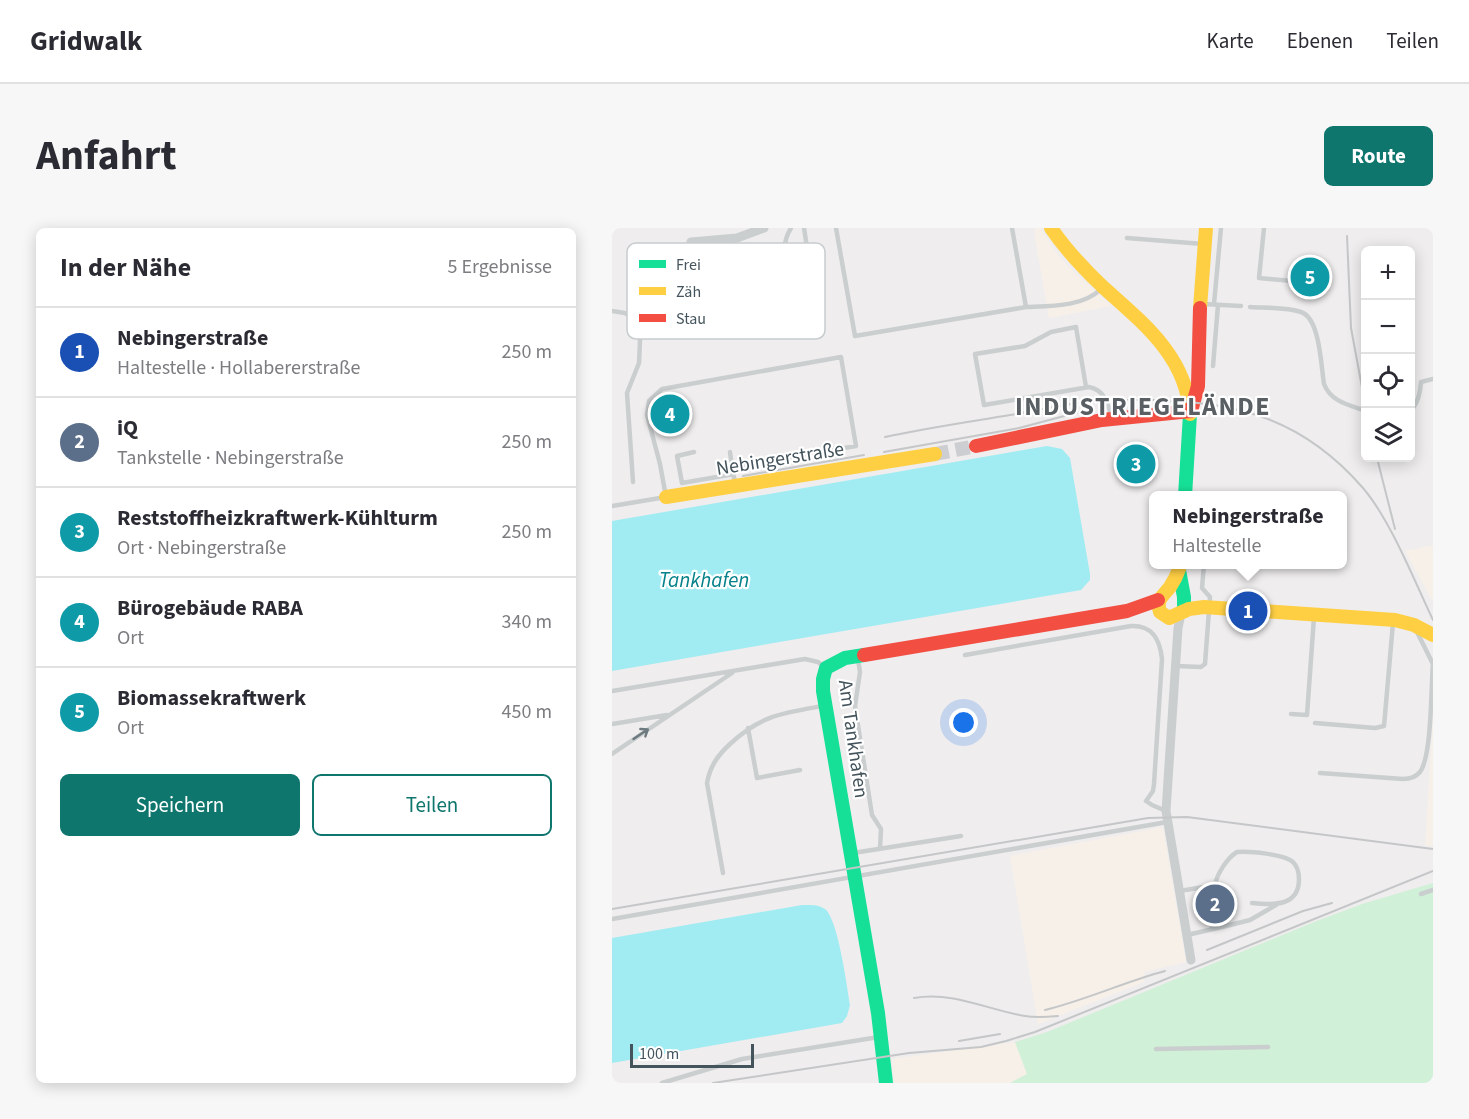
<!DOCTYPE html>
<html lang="de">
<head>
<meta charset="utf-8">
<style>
  :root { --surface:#fff; --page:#f7f7f7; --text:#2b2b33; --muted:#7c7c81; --line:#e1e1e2; --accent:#0f766e }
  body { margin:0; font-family:"Source Sans 3",sans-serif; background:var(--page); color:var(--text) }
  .controls { position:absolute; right:18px; top:18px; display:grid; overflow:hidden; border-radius:9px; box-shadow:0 3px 15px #0003 }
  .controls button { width:54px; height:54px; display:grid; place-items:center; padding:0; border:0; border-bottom:2px solid var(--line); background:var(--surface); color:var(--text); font:30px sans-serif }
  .scale { position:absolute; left:18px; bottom:15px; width:124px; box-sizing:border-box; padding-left:6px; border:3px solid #44545c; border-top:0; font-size:16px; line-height:21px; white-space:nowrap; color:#44545c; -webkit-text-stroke:4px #fff; paint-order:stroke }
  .you { position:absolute; left:352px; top:495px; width:21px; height:21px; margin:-15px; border:4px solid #fff; border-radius:50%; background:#1a73e8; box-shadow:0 0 0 9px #1a73e833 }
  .badge { display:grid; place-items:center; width:39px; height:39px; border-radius:50%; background:var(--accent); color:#fff; font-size:20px; font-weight:700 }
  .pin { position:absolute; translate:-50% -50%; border:3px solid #fff; box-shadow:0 2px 6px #0006 }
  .popup { position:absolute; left:537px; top:263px; width:198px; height:78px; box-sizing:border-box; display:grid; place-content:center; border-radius:9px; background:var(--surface); filter:drop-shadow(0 2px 4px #0005); font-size:20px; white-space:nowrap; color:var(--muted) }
  .popup b { font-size:22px; color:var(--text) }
  .popup::after { content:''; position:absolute; left:50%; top:100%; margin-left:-12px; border:12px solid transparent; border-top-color:var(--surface) }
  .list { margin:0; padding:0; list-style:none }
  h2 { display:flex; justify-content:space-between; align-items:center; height:78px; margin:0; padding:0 24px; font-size:26px }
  h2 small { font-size:20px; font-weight:400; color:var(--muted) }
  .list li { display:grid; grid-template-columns:39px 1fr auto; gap:18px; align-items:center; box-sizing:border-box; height:90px; padding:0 24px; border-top:2px solid var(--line) }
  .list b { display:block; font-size:22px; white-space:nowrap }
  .list p { margin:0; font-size:20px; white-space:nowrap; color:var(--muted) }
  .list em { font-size:20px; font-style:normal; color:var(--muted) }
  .actions { display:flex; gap:12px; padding:18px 24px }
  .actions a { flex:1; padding:14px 0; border:2px solid var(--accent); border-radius:9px; text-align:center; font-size:21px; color:var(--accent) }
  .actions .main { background:var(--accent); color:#fff }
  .icon { flex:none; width:33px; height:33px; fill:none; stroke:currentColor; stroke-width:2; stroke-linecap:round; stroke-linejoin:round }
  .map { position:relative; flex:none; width:821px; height:855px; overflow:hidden; border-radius:9px }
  header { display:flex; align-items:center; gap:36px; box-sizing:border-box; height:84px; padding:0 30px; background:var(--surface); border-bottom:2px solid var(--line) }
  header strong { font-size:28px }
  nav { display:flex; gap:33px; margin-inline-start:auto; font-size:21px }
  .intro { display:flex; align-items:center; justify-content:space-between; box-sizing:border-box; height:144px; padding:0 36px }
  h1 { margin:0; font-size:42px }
  .button { padding:15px 27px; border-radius:9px; background:var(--accent); color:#fff; font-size:21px; font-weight:700 }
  main { display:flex; gap:36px; padding:0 36px }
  aside { flex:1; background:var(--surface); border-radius:9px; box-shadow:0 3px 15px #0003 }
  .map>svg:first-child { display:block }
</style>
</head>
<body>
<header>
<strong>Gridwalk</strong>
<nav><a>Karte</a><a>Ebenen</a><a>Teilen</a></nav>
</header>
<div class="intro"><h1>Anfahrt</h1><a class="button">Route</a></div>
<main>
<aside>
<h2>In der Nähe<small>5 Ergebnisse</small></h2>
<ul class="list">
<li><span class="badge" style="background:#1a4fb4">1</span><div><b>Nebingerstraße</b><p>Haltestelle · Hollabererstraße</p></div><em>250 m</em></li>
<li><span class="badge" style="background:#5c6f8a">2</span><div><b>iQ</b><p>Tankstelle · Nebingerstraße</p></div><em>250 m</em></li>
<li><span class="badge" style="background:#0f9aa8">3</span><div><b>Reststoffheizkraftwerk-Kühlturm</b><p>Ort · Nebingerstraße</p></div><em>250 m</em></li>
<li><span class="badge" style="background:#0f9aa8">4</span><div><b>Bürogebäude RABA</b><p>Ort</p></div><em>340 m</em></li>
<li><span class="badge" style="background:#0f9aa8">5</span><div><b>Biomassekraftwerk</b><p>Ort</p></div><em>450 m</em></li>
</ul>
<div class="actions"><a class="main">Speichern</a><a>Teilen</a></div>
</aside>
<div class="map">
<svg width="821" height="855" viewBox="0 0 821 855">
  <rect width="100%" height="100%" fill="#efedee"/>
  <path fill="#f7f0e8" d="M425,0H428L446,27L461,43L499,78L437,90L422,3Z
    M821,317V374L793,323Z
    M821,490V618H813Z
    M551,599L574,734L532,744V754L426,796L398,628Z
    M403,814L416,847L398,855H282L280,831Z"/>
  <path fill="#d0f0d7" d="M821,655V855H398L415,846L403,814L435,804L702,694L750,676Z"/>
  <path fill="#a1ecf2" d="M435,218L450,221L458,230L478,346V352L469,362L0,443V293Z
    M190,677C198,677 206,676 213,681C226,691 235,758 238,777L235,788L230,795L0,835V710Z"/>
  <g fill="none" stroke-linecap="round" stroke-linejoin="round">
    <path stroke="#cdced1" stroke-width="14" stroke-dasharray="14 7" stroke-linecap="butt" d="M323,226L364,218"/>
    <path stroke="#cacecf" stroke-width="4.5" d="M179,0C171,13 171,25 176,40L180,41L192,40L197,33L192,0
      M224,0L243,108L414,79
      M400,0L414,79C438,78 471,79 489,61
      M652,0L647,50L680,53
      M515,10L591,16
      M591,76L629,78
      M602,76L609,0
      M638,79C654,80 674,79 689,84C708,90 709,138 712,156C719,174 737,177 754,183
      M0,83L13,85L24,93L28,112L27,135L15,165L21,254
      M601,138L606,77
      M474,159L464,99L439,104L413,118L363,126L372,177L477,159C492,162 496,174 499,188
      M798,184C806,175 808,166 809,154L821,151
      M82,224L65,228L70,255L122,246
      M118,224L120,239
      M0,278L54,269L48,236L35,187L37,173L50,161L229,129L244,218L120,239L123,255
      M804,402L821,436
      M353,427L519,398C541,397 548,412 550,431L542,556L541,563L534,573L540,577L554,583
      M246,431L248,444L243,478L260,587L269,601L268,621
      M564,438L589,439L593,436L598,369L590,360L592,336
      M0,463L193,431L206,434L212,439
      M679,486L695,487L702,389
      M703,495L763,500L772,498L781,395
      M0,496L55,487
      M136,500L145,550L188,542
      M0,526L120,445
      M708,545L791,551C797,551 803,550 808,544C820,528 819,458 821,435
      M241,625L349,608
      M111,645L95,555C98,538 106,527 118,516C149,487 171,485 211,478
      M603,657C605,646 615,630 625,624C637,623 672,626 681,634C686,639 687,645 687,651C687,679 661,677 640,675
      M592,659L600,701
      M568,663L603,657L610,699L575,707
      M809,666L821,662
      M0,691L555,594
      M610,699L638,692L664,677
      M544,821L656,819
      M50,855L130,831L267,809"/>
    <path stroke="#cacecf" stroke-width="9" d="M79,14L125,10L152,0
      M569,386L566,400L554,583L579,732"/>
    <path stroke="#16e098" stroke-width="14" d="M573,268L578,186
      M567,342L572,369V383
      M252,427L233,430L214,440L211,451V463L266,785L274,855"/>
    <path stroke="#ffcf43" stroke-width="14" d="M439,0C454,22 472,41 491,59C531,95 575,129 578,186
      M588,80L594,0
      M54,269L323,226
      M567,341C565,347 562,353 558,359C551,368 544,371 548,384L557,390L577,381L592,379L783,392L802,397L821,407"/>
    <path stroke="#f24e42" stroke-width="14" d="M364,218L490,192L579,183L586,158L588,80
      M252,427L515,383L546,372"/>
    <path stroke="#c4c6c8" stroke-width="2" d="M735,8L739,100L754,181
      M273,209C314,200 356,194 398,187C423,183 448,177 474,174C496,171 519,172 541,172C628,174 692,192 751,260C779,293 802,352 821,392
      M272,224L407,200L475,182
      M765,230L783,301
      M131,248L252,227
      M0,681L536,590L575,589L821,621
      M595,722L691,683L720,675
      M302,770C342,763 375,782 413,788C424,790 435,789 446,788
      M433,782C474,772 512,754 553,743
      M347,813L388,806
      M101,855L297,825L369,819L394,813L423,804L821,643"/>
  </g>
  <defs><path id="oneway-shaft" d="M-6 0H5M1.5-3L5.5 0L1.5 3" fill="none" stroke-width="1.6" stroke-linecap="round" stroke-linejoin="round" transform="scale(1.5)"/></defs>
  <use stroke="#6c797e" href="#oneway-shaft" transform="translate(29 506) rotate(-34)"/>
  <g text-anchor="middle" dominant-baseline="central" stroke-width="4.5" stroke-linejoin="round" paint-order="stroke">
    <g font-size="20" fill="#44545c" stroke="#fff">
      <text transform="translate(168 231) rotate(-9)">Nebingerstraße</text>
      <text transform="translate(241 511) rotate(82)">Am Tankhafen</text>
    </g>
    <g font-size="21" font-style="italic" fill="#04818a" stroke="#fff">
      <text x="92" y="352">Tankhafen</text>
    </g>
    <g font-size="26" font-weight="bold" letter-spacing="1.5" fill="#595f63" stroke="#fff">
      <text x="531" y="178">INDUSTRIEGELÄNDE</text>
    </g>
  </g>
  <rect x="15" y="15" width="198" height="96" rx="9" fill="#fff" stroke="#c7ccce" stroke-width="1.5"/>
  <rect x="27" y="32" width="27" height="8" fill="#16e098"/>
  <rect x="27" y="59" width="27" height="8" fill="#ffcf43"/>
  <rect x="27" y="86" width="27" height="8" fill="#f24e42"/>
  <g font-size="16" fill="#44545c">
    <text x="64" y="42">Frei</text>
    <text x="64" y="69">Zäh</text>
    <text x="64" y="96">Stau</text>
  </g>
</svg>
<div class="controls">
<button>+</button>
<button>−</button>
<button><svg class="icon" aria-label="locate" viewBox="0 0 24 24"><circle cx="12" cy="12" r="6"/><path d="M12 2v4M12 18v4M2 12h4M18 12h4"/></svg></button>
<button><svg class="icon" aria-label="layers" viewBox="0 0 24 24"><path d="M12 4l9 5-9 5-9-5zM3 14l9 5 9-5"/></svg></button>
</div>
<div class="scale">100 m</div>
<div class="you"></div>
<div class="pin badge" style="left:636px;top:383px;background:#1a4fb4">1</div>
<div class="popup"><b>Nebingerstraße</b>Haltestelle</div>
<div class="pin badge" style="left:603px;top:676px;background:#5c6f8a">2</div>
<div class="pin badge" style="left:524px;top:236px;background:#0f9aa8">3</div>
<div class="pin badge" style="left:58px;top:186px;background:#0f9aa8">4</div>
<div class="pin badge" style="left:698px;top:49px;background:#0f9aa8">5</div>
</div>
</main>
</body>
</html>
